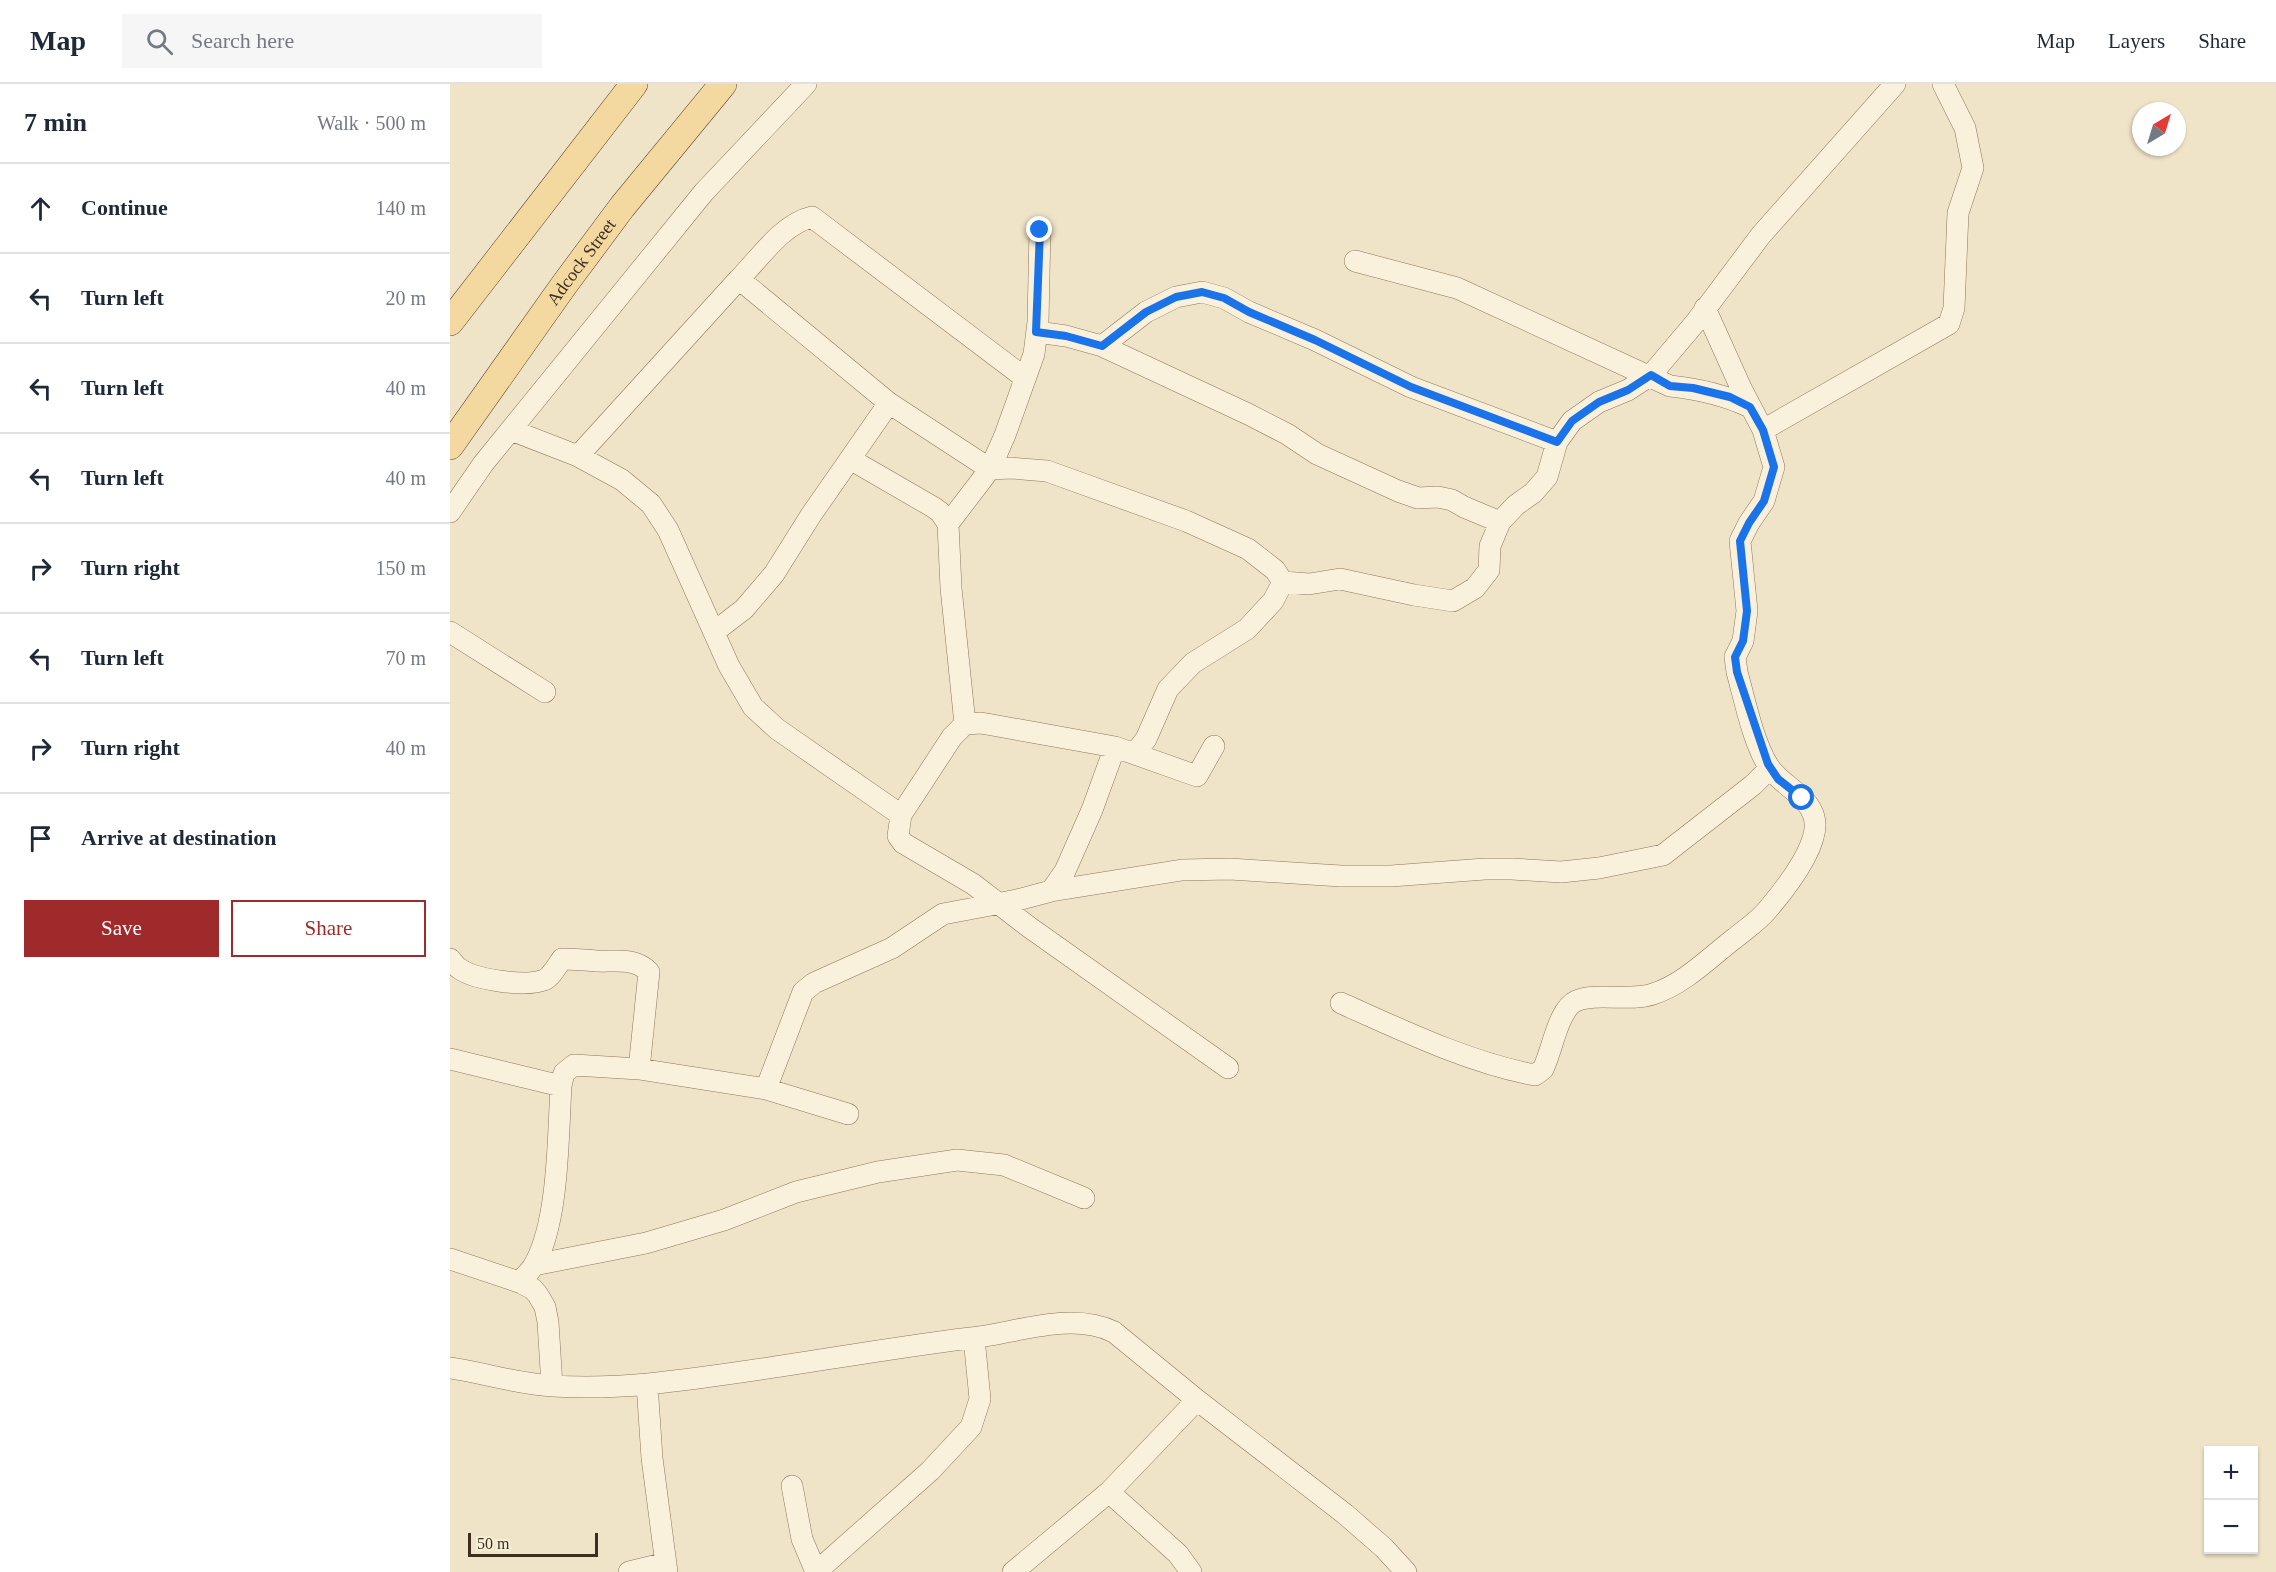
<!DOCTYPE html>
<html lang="en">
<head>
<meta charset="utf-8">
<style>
  :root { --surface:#fff; --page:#f6f6f7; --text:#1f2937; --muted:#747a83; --line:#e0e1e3; --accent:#9e2a2b }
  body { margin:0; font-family:"Times New Roman",serif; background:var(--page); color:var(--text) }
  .controls { position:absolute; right:18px; bottom:18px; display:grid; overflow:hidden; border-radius:0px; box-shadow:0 2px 4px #0004 }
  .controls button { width:54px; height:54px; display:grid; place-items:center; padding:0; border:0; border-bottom:2px solid var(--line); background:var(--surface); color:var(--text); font:30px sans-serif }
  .compass { position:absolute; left:1682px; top:18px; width:54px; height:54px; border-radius:50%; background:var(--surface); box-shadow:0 2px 4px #0004; rotate:38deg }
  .scale { position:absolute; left:18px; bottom:15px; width:130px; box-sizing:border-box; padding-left:6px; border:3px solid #3d2e20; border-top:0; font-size:16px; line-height:21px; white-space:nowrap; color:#3d2e20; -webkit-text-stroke:4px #f7eed8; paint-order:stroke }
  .stop { position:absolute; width:18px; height:18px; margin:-14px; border:4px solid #1a73e8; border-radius:50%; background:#fff }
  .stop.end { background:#1a73e8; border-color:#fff; box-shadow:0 2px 6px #0008 }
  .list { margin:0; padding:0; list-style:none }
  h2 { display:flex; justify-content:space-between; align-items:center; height:78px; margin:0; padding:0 24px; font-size:26px }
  h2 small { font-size:20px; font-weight:400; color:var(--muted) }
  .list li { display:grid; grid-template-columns:39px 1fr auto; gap:18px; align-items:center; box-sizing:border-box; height:90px; padding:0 24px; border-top:2px solid var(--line) }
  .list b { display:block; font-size:22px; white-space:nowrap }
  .list em { font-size:20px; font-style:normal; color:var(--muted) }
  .actions { display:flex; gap:12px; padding:18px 24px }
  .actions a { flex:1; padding:14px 0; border:2px solid var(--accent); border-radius:0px; text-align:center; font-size:21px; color:var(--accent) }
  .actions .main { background:var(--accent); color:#fff }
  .icon { flex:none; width:33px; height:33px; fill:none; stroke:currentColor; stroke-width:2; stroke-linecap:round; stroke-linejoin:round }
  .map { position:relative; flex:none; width:1826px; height:1488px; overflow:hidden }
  header { display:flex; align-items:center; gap:36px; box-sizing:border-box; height:84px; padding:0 30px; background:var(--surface); border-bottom:2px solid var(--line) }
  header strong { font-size:28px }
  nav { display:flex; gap:33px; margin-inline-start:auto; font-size:21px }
  .search { width:420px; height:54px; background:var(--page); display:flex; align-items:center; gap:15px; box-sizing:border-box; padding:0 21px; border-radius:0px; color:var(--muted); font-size:22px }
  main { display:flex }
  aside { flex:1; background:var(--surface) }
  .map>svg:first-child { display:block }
</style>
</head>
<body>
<header>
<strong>Map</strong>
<div class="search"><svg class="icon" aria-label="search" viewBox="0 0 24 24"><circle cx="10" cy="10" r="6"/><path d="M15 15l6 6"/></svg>Search here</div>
<nav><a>Map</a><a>Layers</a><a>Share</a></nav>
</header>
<main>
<aside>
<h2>7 min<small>Walk · 500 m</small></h2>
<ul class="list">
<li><svg class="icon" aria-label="ahead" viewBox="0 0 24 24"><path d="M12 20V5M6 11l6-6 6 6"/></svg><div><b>Continue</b></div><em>140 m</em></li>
<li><svg class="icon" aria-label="left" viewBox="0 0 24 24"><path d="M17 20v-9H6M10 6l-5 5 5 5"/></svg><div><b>Turn left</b></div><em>20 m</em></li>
<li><svg class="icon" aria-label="left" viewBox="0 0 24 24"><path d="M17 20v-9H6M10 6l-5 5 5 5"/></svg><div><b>Turn left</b></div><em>40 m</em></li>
<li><svg class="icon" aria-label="left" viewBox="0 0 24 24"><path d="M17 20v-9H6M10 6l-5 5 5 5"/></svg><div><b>Turn left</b></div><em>40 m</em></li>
<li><svg class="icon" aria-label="right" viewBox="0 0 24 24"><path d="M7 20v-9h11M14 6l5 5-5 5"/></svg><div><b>Turn right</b></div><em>150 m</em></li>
<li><svg class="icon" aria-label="left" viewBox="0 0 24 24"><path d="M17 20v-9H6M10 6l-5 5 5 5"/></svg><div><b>Turn left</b></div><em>70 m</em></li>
<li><svg class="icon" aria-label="right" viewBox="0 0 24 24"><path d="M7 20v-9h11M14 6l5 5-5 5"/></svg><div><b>Turn right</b></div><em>40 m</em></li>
<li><svg class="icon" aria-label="arrive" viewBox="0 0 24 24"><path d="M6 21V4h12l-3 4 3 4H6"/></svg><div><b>Arrive at destination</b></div></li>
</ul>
<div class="actions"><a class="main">Save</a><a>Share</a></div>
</aside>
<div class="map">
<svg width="1826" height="1488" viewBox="0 0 1826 1488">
  <rect width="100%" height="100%" fill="#f0e4c8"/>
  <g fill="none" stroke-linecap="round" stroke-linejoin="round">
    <defs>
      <path id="minor" d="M905,177L1007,204L1220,302C1249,305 1275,311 1300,323
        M289,195C310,174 332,140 362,133L575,294
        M587,248L616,252L652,262L798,330L837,350L867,370L948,407L968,414L988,413L1002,416L1014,423L1050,438
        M652,262L696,228L726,213L752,208L774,214L799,228L865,256L961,303L1107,358
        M61,346L128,372L172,396L201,420L218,446L279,582L303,623L327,645L451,731L502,653L515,640L531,639L665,663L747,692L764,662
        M1313,346L1499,240L1504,224L1508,129L1523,84L1515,44L1493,0
        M128,372L289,195L439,319L540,385L561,384L597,387L736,437L798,465L825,486L833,498L823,517L797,545L743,579L718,605L696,655L685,669
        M400,375L483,423L490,428L498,440L501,504L515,640
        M0,428L33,380L254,108L356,0
        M498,440L540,385L555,351L584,270L588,238L590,146
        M833,498L859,500L890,495L964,511L1003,517L1025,504L1039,486L1040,462L1050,438L1066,421L1083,409L1097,393L1107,358L1122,337L1149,318L1178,306L1201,291L1245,239L1311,151L1445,0
        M0,548L95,608
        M264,548L294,525L324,490L361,431L439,319
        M451,731L448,752L453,759L523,800L579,843L778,984
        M601,807L732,786L780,785L891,792H941L1035,785H1062L1111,788L1149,784L1213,771L1303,701L1320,684
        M0,875C3,878 6,883 10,885C26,896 75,903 94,896C101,893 107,882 112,875C124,875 135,876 147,877C165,878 185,873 199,888L189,985
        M891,919C951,946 1020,979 1085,991L1093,985C1102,968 1108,925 1126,917C1147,908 1179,918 1203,910C1234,900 1259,874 1285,854C1296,845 1310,836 1319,824C1335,805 1372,759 1364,733C1358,711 1331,701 1319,683C1303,658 1295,617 1287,588L1285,573L1293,557L1297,527L1290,457L1299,439L1314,417L1324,383L1313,346L1291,304L1255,224
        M0,975L111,1002
        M316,1005L353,908L364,899L442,864L493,830L567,816L601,807L615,787L642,726L665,663
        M0,1175L69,1198L83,1205L88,1211L95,1223L98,1238L102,1302
        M84,1181L196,1159L274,1136L346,1108L428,1088L507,1076L554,1081L634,1114
        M69,1198C74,1193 81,1187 84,1181C109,1138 108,1051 111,1002L114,989L124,981L189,985L316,1005L398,1030
        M0,1284C34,1289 68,1300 103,1302C133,1304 167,1303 198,1300C306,1289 413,1267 521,1254C566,1249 621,1227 664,1248L747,1316L895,1430L934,1464L956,1488
        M197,1300L202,1374L217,1488
        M342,1402L352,1455L366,1488L480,1387L521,1343L530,1315L524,1254
        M659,1408L728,1470L741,1488
        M179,1488L216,1479
        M563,1488L659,1408L747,1316"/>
      <g id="major">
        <path d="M0,238L184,0"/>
        <path id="s1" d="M0,362L114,201L172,123L273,0"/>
      </g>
    </defs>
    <use href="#minor" stroke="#8d765c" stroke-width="22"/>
    <use href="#major" stroke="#5b4430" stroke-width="28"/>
    <use href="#minor" stroke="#faf1dc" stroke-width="21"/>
    <use href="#major" stroke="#f3d9a0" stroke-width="27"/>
  </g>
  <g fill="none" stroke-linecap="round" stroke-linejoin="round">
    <path stroke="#1a73e8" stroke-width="8" d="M590,146L586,248L616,252L652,262L696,228L726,213L752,208L774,214L799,228L865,256L961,303L1107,358L1122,337L1149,318L1178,306L1201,291L1220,302L1243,304L1280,313L1300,323L1313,346L1324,383L1314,417L1299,439L1290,457L1297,527L1293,557L1285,573L1287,588L1318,680L1328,695L1352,714"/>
  </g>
  <g text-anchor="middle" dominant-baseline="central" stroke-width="4.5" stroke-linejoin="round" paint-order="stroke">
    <g font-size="18" fill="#3d2e20" stroke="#f7eed8">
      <text stroke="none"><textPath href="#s1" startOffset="226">Adcock Street</textPath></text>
    </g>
  </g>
</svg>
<div class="controls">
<button>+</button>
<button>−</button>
</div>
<svg class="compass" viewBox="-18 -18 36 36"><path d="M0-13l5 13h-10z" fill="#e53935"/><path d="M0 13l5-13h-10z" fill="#747a83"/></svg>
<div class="scale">50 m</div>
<div class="stop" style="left:1352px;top:714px"></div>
<div class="stop end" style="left:590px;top:146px"></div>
</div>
</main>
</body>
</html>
